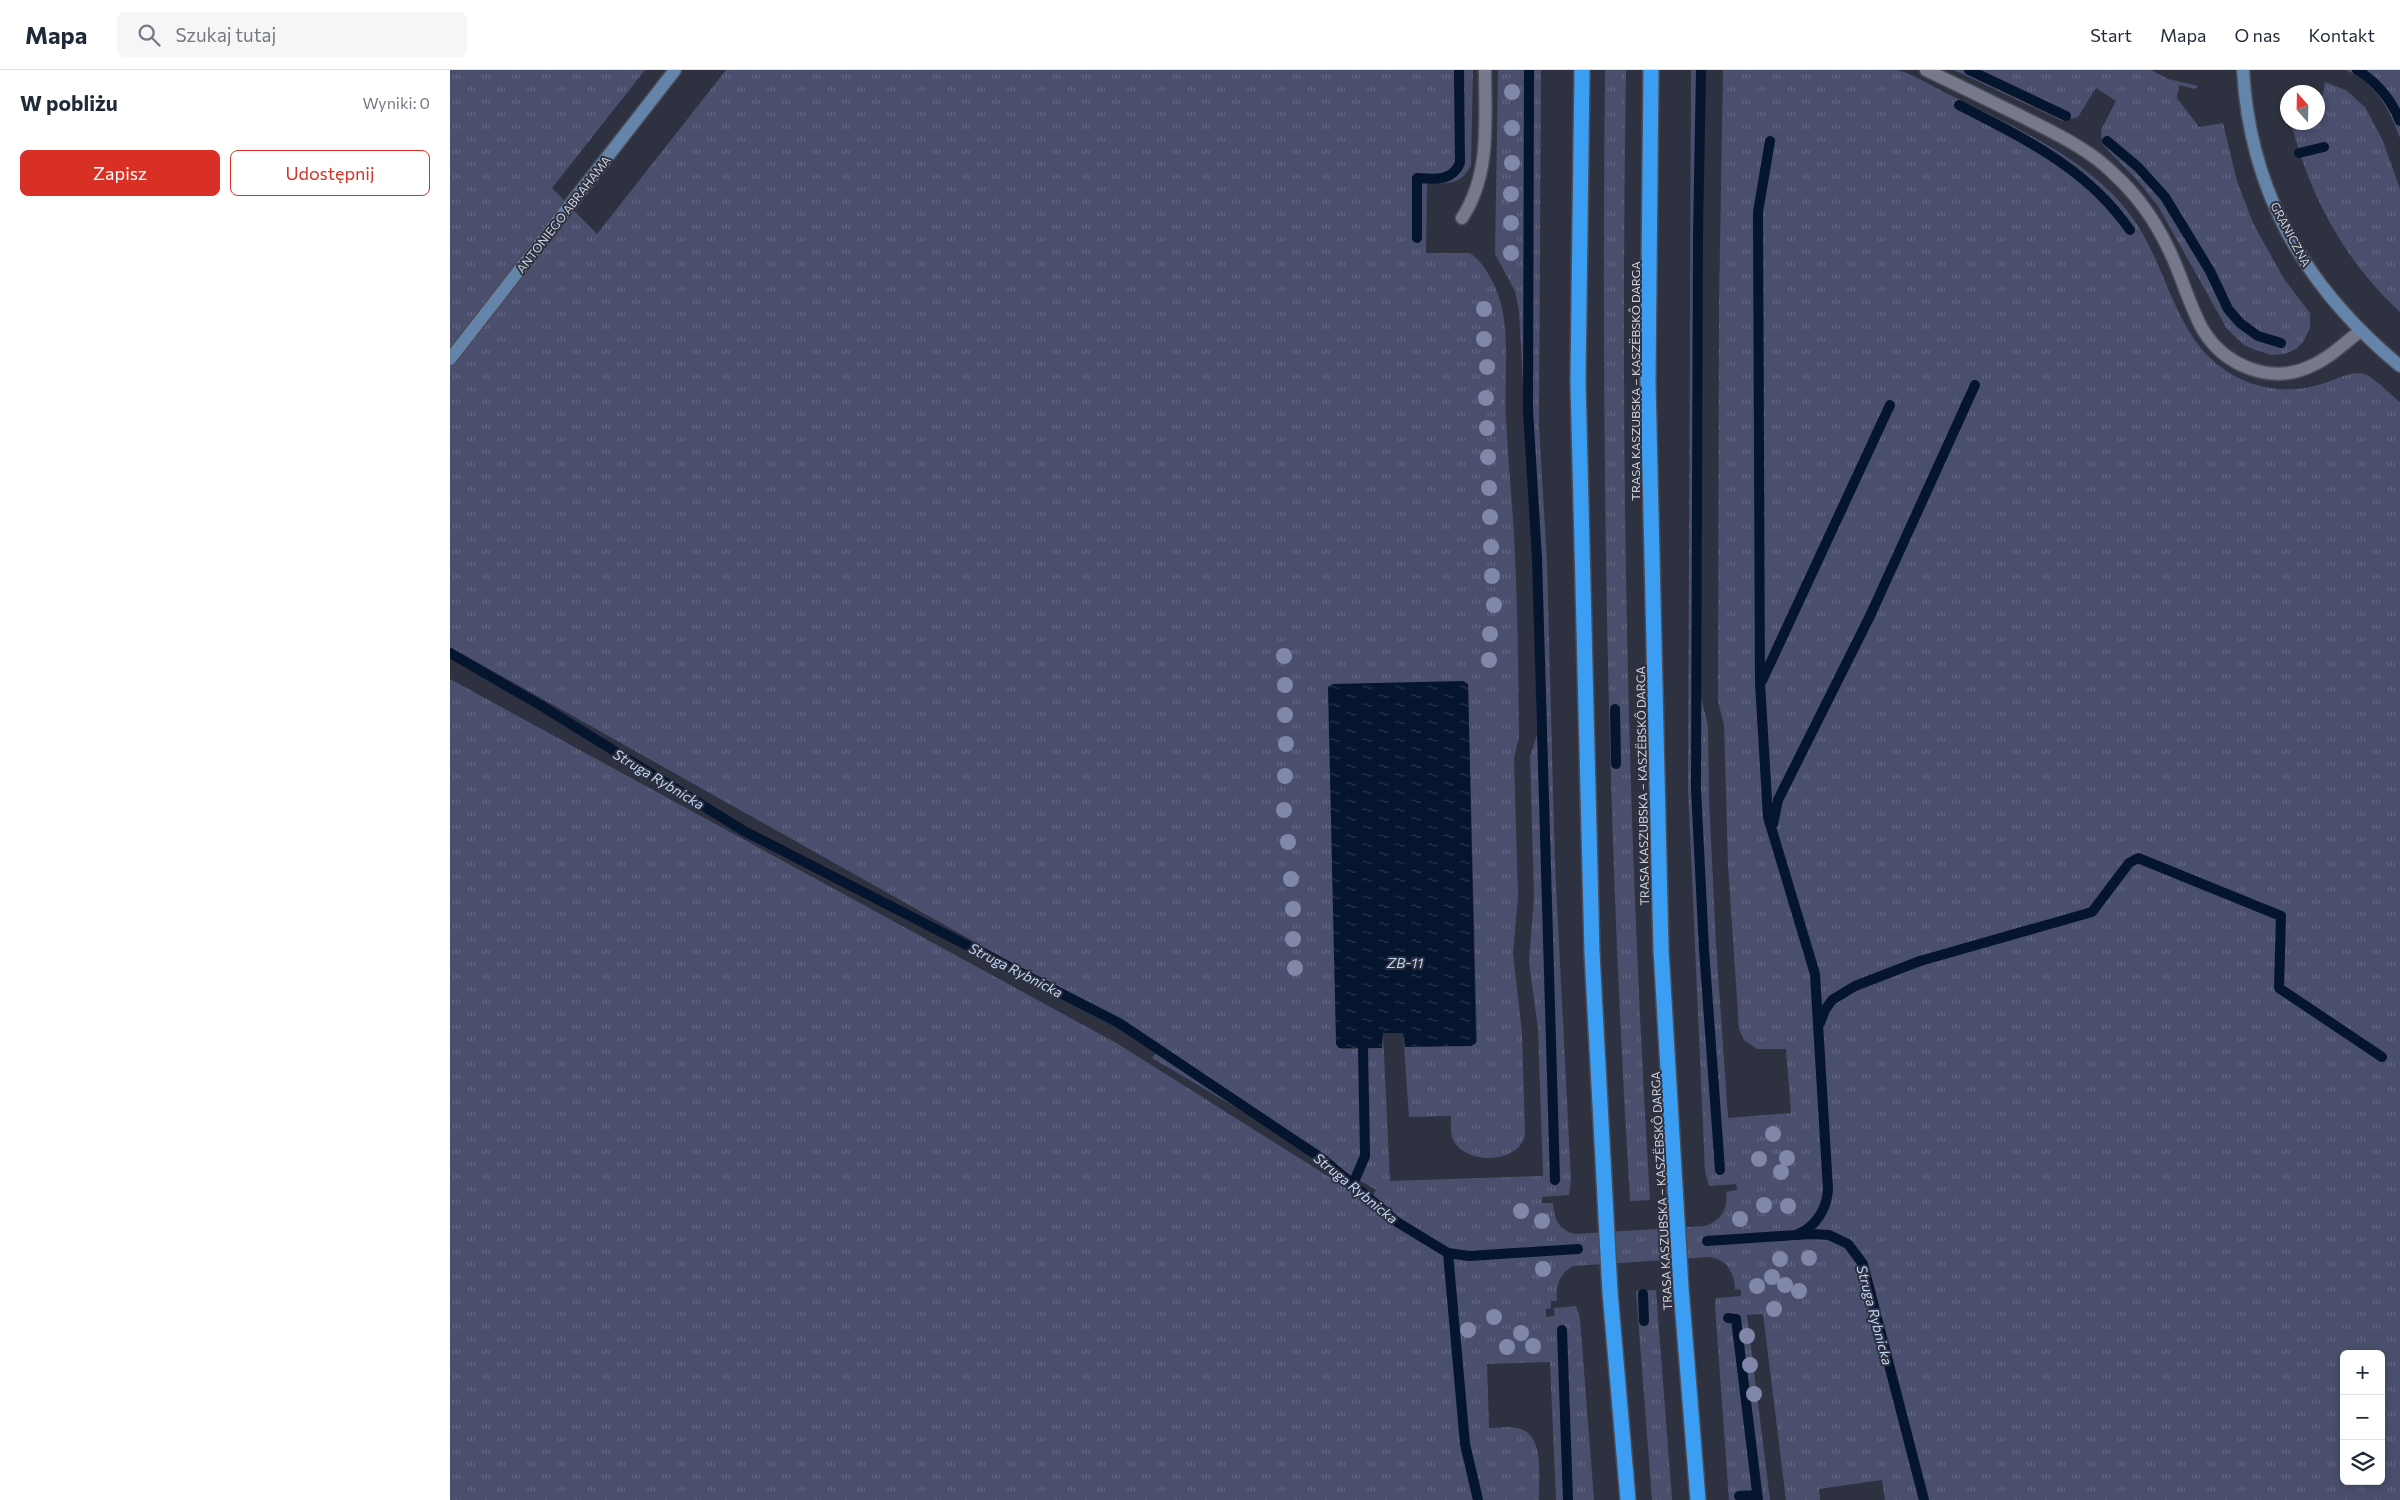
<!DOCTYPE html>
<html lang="pl">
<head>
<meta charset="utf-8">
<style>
  :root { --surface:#fff; --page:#f6f6f7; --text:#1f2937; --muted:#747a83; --line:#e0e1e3; --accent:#d93025 }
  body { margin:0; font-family:Commissioner,sans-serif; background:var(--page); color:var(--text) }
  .controls { position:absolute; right:15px; bottom:15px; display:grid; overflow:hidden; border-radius:8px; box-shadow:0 2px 8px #0003 }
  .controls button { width:45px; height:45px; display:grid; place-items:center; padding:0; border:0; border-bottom:1px solid var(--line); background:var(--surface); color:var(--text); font:25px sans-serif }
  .compass { position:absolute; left:1830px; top:15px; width:45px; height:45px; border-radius:50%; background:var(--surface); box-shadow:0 2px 8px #0003; rotate:340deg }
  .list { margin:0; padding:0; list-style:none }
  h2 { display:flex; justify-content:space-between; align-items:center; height:65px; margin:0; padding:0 20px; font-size:21px }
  h2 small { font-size:16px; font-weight:400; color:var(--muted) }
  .actions { display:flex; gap:10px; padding:15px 20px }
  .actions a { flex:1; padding:11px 0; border:1px solid var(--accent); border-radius:8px; text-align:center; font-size:18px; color:var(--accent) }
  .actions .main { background:var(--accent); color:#fff }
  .icon { flex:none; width:28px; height:28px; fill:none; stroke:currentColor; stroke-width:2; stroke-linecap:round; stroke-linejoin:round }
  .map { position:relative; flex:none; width:1950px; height:1430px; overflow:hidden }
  header { display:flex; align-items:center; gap:30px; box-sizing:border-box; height:70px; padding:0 25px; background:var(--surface); border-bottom:1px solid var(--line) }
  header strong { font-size:24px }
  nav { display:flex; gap:28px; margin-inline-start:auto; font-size:18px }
  .search { width:350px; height:45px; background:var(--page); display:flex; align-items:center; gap:12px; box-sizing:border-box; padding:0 18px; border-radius:8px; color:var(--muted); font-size:19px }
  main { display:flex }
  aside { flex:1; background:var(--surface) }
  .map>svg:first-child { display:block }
</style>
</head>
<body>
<header>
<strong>Mapa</strong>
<div class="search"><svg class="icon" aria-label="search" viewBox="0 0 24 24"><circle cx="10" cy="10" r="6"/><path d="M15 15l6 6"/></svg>Szukaj tutaj</div>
<nav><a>Start</a><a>Mapa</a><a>O nas</a><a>Kontakt</a></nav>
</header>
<main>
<aside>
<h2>W pobliżu<small>Wyniki: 0</small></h2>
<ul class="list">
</ul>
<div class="actions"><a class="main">Zapisz</a><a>Udostępnij</a></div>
</aside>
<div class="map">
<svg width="1950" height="1430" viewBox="0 0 1950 1430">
  <defs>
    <pattern id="grass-tufts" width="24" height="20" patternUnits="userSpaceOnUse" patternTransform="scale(1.25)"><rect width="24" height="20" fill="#4a4f6d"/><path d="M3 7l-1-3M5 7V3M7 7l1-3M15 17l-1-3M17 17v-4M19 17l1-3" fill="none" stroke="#636781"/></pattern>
    <pattern id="water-ripples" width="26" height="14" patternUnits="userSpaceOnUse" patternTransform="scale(1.25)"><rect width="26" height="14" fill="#05152e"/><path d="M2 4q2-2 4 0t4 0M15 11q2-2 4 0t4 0" fill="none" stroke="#28364c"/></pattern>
  </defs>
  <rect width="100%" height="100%" fill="#2e3140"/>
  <path fill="url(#grass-tufts)" fill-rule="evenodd" d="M0,0H195L102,118L147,164L276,0H1023L1021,95C1012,115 996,114 977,113L976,183H1020C1035,193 1047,217 1051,234C1060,271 1054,310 1056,348C1058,393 1063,439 1065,484C1068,545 1068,606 1069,667L1064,688L1068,827L1063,884L1072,962L1075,1065C1069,1093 1019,1095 1005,1073C1000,1065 1001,1055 1001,1046L959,1047L953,962L955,977L1023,975L1027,971L1018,614L886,974L892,979L931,978L933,963L940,1111L1093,1106L1088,959L1079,892L1084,827L1080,686L1087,665L1083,495L1069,242L1065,221L1045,184L1048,0H1091L1089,355L1097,492L1105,795L1121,1110L1119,1125L1092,1127V1133H1103C1104,1149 1109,1160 1125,1164L1255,1156C1272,1150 1278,1139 1276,1122L1287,1120L1286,1114L1259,1116L1255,1101L1238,718L1241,0H1255L1252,231L1251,627L1258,656L1259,729L1266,874L1278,1048L1341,1043L1336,979H1307L1294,970L1289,959L1278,795L1274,655L1268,631L1269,235L1273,0C1314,0 1356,0 1398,0C1413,0 1432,0 1447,0C1462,3 1485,18 1500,25C1566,58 1648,92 1688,156C1717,201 1727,266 1772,298C1802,320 1840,325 1875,313C1888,309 1900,301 1914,304C1923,306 1942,326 1950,332V1430H1435L1432,1410L1369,1419L1370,1430H1336L1313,1244L1297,1245L1320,1430H1279L1265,1236L1266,1228L1291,1226V1220L1285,1219C1284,1202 1277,1190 1260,1187L1124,1196C1109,1203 1106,1215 1107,1231H1101V1238L1096,1239V1247L1105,1246L1104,1238L1126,1236L1130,1249L1144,1430H1106L1100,1292L1037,1294L1039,1358C1048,1358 1058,1356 1067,1358C1096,1363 1088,1408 1089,1430H0V609L668,974L919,1132L926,1120L702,988L709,979L669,953L0,577ZM1894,1284H1931V1411H1894Z
    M1155,0H1176C1170,377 1177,753 1200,1130L1180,1131C1157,754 1151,377 1155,0Z
    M1504,0H1701L1718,9L1748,16L1745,19L1729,15L1727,28L1749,57L1773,53L1787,111L1803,153L1834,209L1860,243V258L1853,272L1846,279L1834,284L1821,285L1803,279L1794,275L1777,259L1708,136L1688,111L1652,74L1651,60L1666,31L1646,18L1628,47L1612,51Z
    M1896,0H1950V68C1939,38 1926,14 1896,0Z
    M1875,12L1896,20L1915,37L1933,71L1950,119V242C1894,190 1860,127 1841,53L1868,52V38L1871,37Z
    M1206,1220L1222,1430H1202L1186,1221Z"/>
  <path fill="url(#water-ripples)" d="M1013,611L1018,614L1026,973L1021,976L955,977L953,963H933L932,978H889L886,974L878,617L883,614Z"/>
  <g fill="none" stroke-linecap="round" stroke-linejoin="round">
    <path stroke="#05152e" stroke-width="10" d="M1079,0L1078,340L1087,488L1105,1110
      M1251,0L1248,166L1246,719L1254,879L1270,1100
      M1519,0L1616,46
      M1907,0C1927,12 1941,29 1950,51
      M1509,35C1575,69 1637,98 1680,160
      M1320,71L1308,142L1310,613L1318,747L1365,904L1378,1119C1377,1139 1366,1157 1346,1165
      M1657,71L1688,97L1715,127L1760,201L1778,239L1790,253L1808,266L1831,273
      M1849,83L1874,77
      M967,168V108C984,109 1002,112 1010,93L1009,0
      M0,583L90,635L294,761L669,953L874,1090L947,1152L998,1183L1019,1186L1128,1179
      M1312,611L1440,335
      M1165,639L1166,694
      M1323,754L1328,730L1420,546L1525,315
      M1370,953L1375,940L1382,930L1405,916L1470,891L1642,842L1679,793L1688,788L1831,846L1829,918L1932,987
      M903,1114L915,1086L913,978
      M1257,1171L1361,1164L1379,1165L1398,1174L1413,1194L1474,1430
      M998,1183L1015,1374L1028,1430
      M1193,1224L1194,1251
      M1278,1248L1286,1249L1308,1430
      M1112,1260L1118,1430
      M1289,1426L1307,1425"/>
    <defs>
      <path id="lane" d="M1476,0C1508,15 1540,31 1571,46C1604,63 1638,78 1664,104C1687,125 1706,152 1719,180C1732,206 1739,235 1753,260C1775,296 1821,315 1861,296C1879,288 1894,274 1910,261
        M1012,148C1041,104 1035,51 1035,0"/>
      <path id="secondary" d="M1793,0C1800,124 1856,218 1950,296
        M0,289L225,0"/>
      <path id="highway" d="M1132,0L1128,312L1142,883L1160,1222L1178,1430
        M1201,0L1198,312L1211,880L1231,1218L1248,1430"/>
    </defs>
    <use href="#lane" stroke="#4a4d59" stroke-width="15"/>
    <use href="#secondary" stroke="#4a4d59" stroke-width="15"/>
    <use href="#highway" stroke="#4a4d59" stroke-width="18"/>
    <use href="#lane" stroke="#76798b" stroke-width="12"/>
    <use href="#secondary" stroke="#6484aa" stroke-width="12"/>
    <use href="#highway" stroke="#3b9ef2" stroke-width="15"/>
  </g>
  <g fill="#8187a9">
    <circle cx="1062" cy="22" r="8"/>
    <circle cx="1062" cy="58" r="8"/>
    <circle cx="1062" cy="93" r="8"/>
    <circle cx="1061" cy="124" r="8"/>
    <circle cx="1061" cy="153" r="8"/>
    <circle cx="1061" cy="183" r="8"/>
    <circle cx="1034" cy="239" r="8"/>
    <circle cx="1034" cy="269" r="8"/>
    <circle cx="1037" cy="297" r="8"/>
    <circle cx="1036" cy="328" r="8"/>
    <circle cx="1037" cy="358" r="8"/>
    <circle cx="1038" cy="387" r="8"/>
    <circle cx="1039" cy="418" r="8"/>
    <circle cx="1040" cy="447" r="8"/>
    <circle cx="1041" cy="477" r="8"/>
    <circle cx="1042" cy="506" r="8"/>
    <circle cx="1044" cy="535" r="8"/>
    <circle cx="1040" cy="564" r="8"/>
    <circle cx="834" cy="586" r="8"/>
    <circle cx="1039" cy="590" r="8"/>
    <circle cx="835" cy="615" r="8"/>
    <circle cx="835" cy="645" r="8"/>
    <circle cx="836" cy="674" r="8"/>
    <circle cx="835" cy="706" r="8"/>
    <circle cx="834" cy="740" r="8"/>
    <circle cx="838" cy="772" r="8"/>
    <circle cx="841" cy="809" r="8"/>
    <circle cx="843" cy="839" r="8"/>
    <circle cx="843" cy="869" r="8"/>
    <circle cx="845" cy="898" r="8"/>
    <circle cx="1323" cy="1064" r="8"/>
    <circle cx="1337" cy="1088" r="8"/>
    <circle cx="1309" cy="1089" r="8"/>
    <circle cx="1331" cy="1102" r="8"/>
    <circle cx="1314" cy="1135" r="8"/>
    <circle cx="1338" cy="1136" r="8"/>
    <circle cx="1071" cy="1141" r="8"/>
    <circle cx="1290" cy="1149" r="8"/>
    <circle cx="1092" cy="1151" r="8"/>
    <circle cx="1359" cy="1188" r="8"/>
    <circle cx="1330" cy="1189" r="8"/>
    <circle cx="1093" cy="1199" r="8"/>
    <circle cx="1322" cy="1207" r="8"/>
    <circle cx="1335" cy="1215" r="8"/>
    <circle cx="1307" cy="1216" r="8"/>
    <circle cx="1349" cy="1221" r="8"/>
    <circle cx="1324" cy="1239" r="8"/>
    <circle cx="1044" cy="1247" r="8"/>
    <circle cx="1018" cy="1260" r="8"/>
    <circle cx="1071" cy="1263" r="8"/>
    <circle cx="1297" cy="1266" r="8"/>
    <circle cx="1083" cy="1276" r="8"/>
    <circle cx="1057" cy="1277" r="8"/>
    <circle cx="1300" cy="1295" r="8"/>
    <circle cx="1304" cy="1324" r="8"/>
  </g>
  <g text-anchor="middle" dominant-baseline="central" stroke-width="4" stroke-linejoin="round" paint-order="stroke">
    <g font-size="12" fill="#cfd2db" stroke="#2e3140">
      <text transform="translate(113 144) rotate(-52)">ANTONIEGO ABRAHAMA</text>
      <text transform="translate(1841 164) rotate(62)">GRANICZNA</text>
      <text transform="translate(1185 311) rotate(-90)">TRASA KASZUBSKA – KASZËBSKÔ DARGA</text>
      <text transform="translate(1192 716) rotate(-91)">TRASA KASZUBSKA – KASZËBSKÔ DARGA</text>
      <text transform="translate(1211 1121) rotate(-93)">TRASA KASZUBSKA – KASZËBSKÔ DARGA</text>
    </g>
    <g font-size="14" font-style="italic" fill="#c1d7f8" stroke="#2e3140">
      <text transform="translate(209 709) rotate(31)">Struga Rybnicka</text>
      <text x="955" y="892">ZB-11</text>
      <text transform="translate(566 900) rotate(27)">Struga Rybnicka</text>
      <text transform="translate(906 1118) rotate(39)">Struga Rybnicka</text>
      <text transform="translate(1425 1245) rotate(75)">Struga Rybnicka</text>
    </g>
  </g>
</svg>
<div class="controls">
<button>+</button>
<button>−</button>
<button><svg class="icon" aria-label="layers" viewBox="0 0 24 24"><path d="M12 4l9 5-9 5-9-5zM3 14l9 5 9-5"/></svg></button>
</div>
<svg class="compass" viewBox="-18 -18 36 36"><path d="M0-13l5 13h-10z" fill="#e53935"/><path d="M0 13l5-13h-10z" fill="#747a83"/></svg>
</div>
</main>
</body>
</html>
